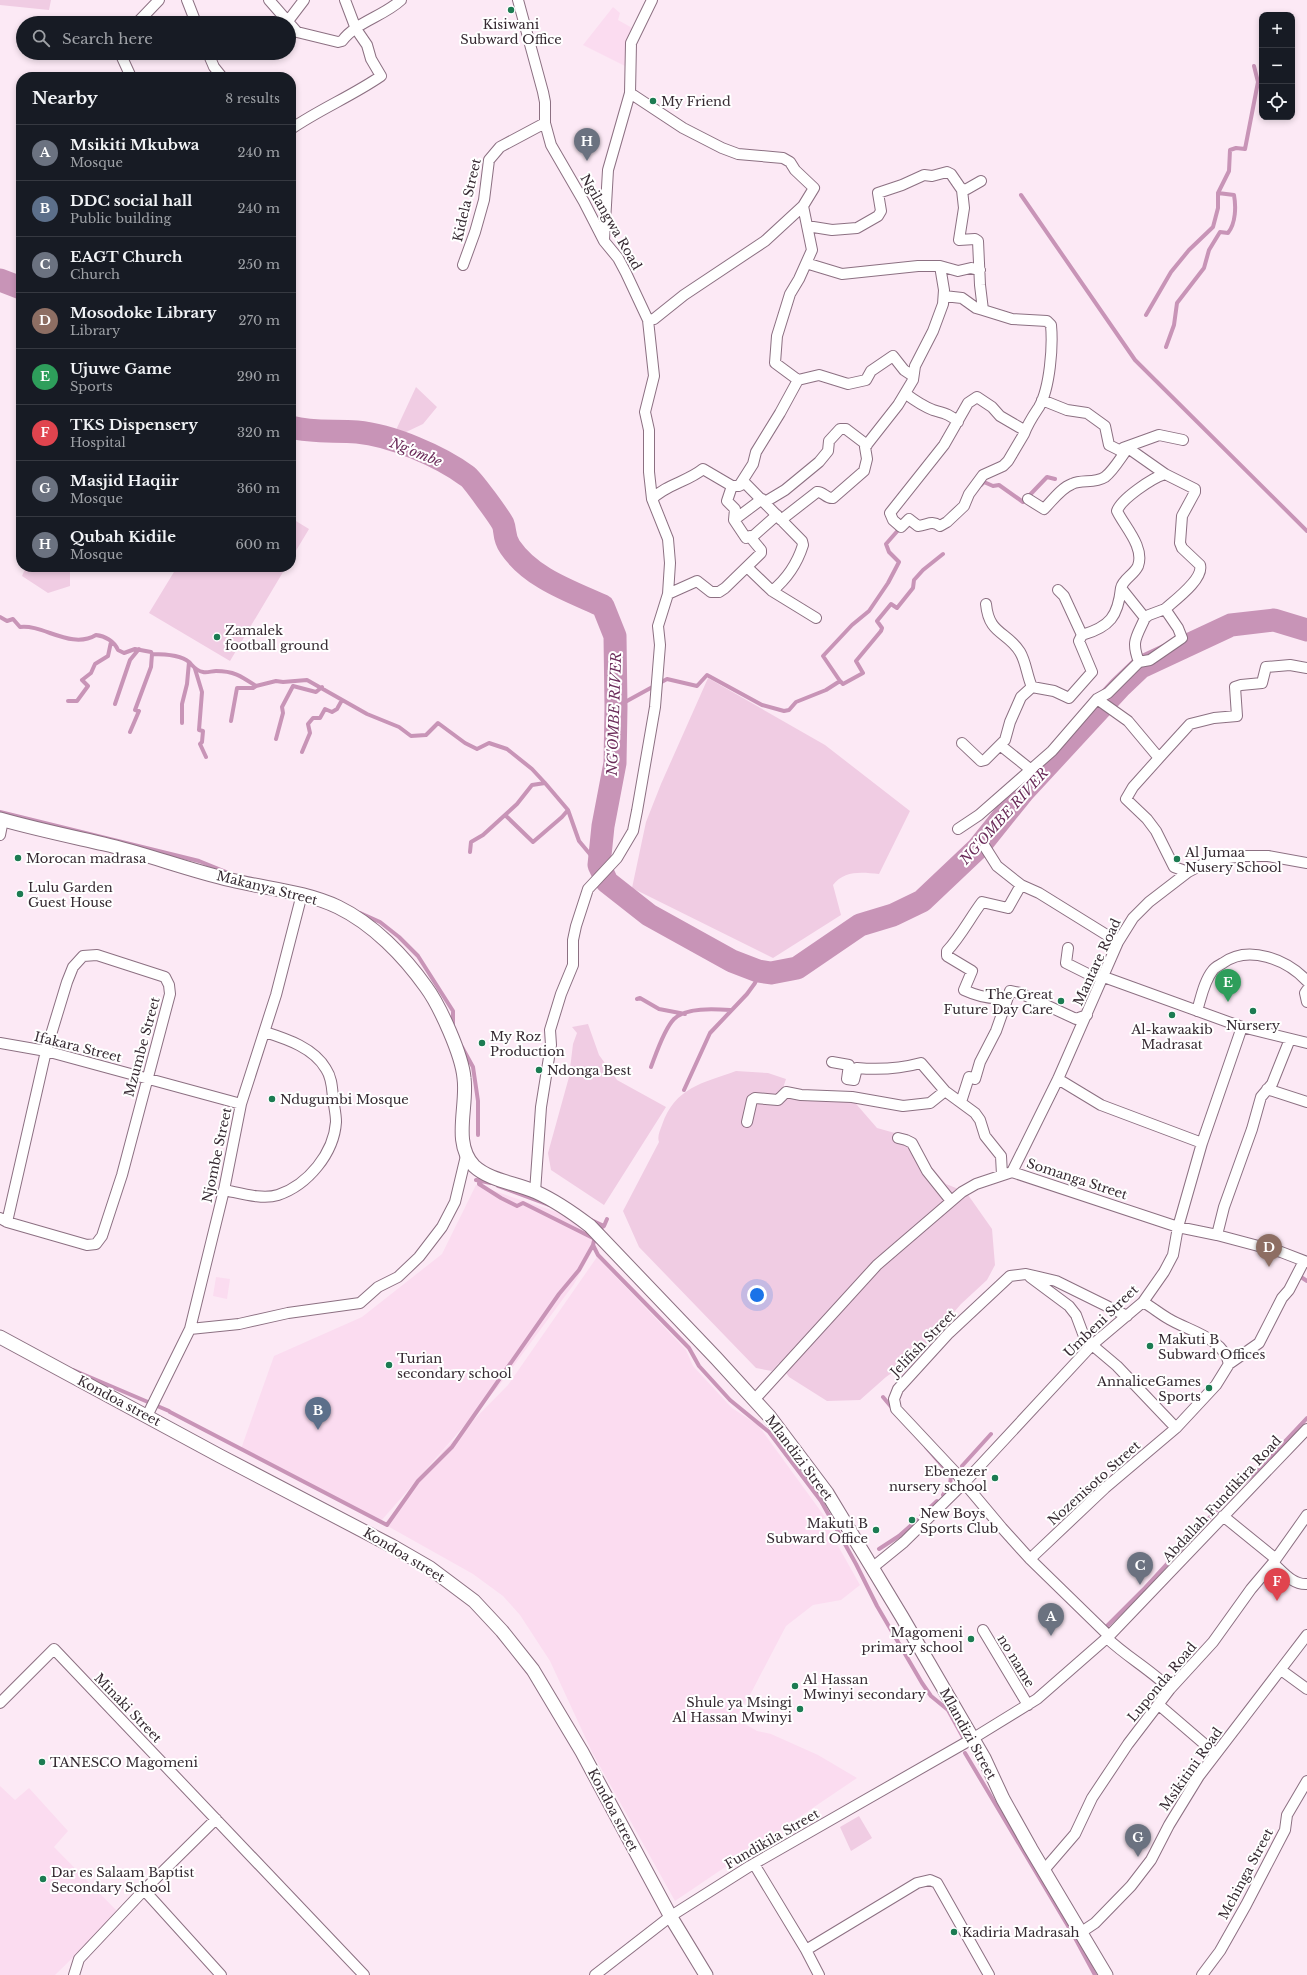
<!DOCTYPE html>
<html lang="en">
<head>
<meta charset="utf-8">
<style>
  :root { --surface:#171b24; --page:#20242c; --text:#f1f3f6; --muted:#9ea1a6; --line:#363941; --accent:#db2777 }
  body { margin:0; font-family:"Libre Baskerville",serif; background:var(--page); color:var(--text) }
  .controls { position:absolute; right:12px; top:12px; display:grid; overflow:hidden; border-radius:8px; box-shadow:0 2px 6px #0003 }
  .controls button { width:36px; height:36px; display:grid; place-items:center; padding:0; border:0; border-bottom:1px solid var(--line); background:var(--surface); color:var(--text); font:20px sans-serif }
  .you { position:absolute; left:757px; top:1295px; width:14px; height:14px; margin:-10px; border:3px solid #fff; border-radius:50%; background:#1a73e8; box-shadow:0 0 0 6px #1a73e833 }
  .badge { display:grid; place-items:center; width:26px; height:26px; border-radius:50%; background:var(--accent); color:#fff; font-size:13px; font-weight:700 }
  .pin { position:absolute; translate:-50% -33px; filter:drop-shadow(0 1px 2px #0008) }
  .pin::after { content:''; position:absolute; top:21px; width:14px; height:12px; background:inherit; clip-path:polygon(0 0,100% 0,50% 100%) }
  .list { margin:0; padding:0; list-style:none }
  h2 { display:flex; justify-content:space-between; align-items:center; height:52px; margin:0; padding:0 16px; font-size:17px }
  h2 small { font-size:13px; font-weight:400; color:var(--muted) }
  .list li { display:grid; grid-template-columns:26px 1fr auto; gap:12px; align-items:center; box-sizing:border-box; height:56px; padding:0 16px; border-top:1px solid var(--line) }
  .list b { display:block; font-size:15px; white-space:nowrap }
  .list p { margin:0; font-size:13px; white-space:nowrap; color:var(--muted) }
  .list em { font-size:13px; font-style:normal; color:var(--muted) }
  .icon { flex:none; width:22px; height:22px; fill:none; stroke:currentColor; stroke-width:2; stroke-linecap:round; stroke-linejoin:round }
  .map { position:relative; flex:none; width:1307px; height:1975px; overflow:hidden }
  .search { position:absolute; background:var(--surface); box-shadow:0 2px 6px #0003; left:16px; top:16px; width:280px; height:44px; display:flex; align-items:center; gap:10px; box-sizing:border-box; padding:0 14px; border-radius:22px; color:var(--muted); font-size:15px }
  .panel { position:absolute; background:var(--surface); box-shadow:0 2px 6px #0003; left:16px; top:72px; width:280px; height:500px; border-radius:16px }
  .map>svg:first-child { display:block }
</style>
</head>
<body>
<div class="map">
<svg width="1307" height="1975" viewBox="0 0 1307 1975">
  <rect width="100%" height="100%" fill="#fce9f5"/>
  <path fill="#fbdcf0" d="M613,7L620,13L618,20L634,29L625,66L583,45Z
    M476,1185L605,1228L574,1284L498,1387L381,1521L241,1449L274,1356L362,1317L442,1254Z
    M597,1257L686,1350L693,1366L732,1408L758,1425L825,1517L823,1519L860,1585L841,1600L813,1605L786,1626L751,1693L735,1718L757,1731L771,1734L818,1755L857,1778L675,1901L592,1752L550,1661L520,1615L503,1596L473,1574L384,1524L443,1451L508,1385Z
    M216,1277L230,1279L227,1299L213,1296Z
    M0,1786L15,1800L29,1788L68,1831L54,1847L117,1911L95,1936L55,1975H0Z"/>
  <path fill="#f0cce3" d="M0,0H51L49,10L0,5Z
    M416,387L437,407L423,424L404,433L396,430Z
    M291,518L309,529L291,559Z
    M26,567H70V586L48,593L22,576Z
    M177,567H286L230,661L149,613Z
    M708,678L825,745L910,811L879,874C862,872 844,870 833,885L841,915L773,958L632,888L646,822L661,784Z
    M588,1024L599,1055L617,1080L666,1107L604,1205L551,1170L548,1153L569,1077L573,1044L577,1033L572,1027Z
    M736,1071L768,1073L786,1079L781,1094L851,1098L877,1128L902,1135L916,1149L946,1184L966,1192L992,1229L995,1265L987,1280L961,1304L917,1355L886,1377L860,1400L827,1401L789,1377L779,1363L772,1371L756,1368L639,1247L623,1211L659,1142C657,1136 660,1131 662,1125C675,1087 703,1083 736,1071Z
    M859,1816L872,1838L851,1851L840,1827Z"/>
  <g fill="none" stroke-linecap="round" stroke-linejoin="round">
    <path stroke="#c894b7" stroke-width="4" d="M1021,195L1135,360L1307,531
      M1146,315L1171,272L1189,250L1213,227L1218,208V193
      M1166,347L1174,325L1177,303L1204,268L1209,250L1220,232L1228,233C1236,223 1236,206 1234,195L1218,193L1229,171L1230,150L1236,148L1245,149L1258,82L1254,66
      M981,485L984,482L993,486L999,485L1023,502L1047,477L1055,479
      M0,617L7,621L13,619L20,627C43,624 71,650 96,635C105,636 114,641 118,650L124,653L135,649L151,652L152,654C161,654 181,655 189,662C193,666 196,671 203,672C207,673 212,671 216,671C234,671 241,676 256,686L276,681L283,682L307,680L367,714L399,727L411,736L426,735L438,723L465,743L477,749L489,743L507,749L532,769L545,783L568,810L579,841L599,865
      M195,669L202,692L199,730L203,731L202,742L200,744L206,757
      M840,681L823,656L852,625L869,611L888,583L899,562L889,552L886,544L900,528
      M68,701H77L88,686L82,680L91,673L95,664L108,656L111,642
      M115,704L130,660L139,649
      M616,707L667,679L697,686L707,675L762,705L784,711L789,710L796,702L826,690L840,681L843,684L863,673L856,661L881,631L882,628L877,621L891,604L897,608L913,588L914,580L923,570L943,554
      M231,721L237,688H253L256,686
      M182,723V704L187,684L189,662
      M130,732L139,711L135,710L151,667L152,654
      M276,739L283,713L282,707L293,686L316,692L322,687
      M302,752L310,733L308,724L313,718H320L325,709L332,712L337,709L342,700
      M0,812L199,861L231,874
      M505,815L517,804L532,785L545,783
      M470,852L471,842L483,835L505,815L533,842L562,817L568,810
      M360,913L380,922L399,937L418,956L453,1011V1026
      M637,999L640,998L659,1009L685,1014
      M462,1047L473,1067L478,1101V1135
      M651,1067C656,1054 664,1029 674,1019C686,1007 715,1009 731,1010
      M684,1090L710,1033L747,994L755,983L758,976V971
      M476,1180L491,1183
      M479,1180V1184L501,1198L517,1206L523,1203L597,1240
      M498,1186L549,1205
      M591,1220L604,1226
      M597,1230L604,1226L607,1219
      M593,1245L598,1255L689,1348L699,1366L730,1400L769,1432L821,1501L856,1564L877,1606L922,1683L931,1696L948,1710L964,1739
      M1298,1275L1307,1281
      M73,1370L169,1411
      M883,1397L893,1409
      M170,1412L387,1525L418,1481L452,1447L559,1294L579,1270L593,1245L595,1236
      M926,1447L951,1476L950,1485L943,1495
      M962,1466L991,1434
      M921,1516L937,1501
      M879,1549L899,1536L917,1520
      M1103,1630L1143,1590L1234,1491L1259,1469L1307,1418
      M965,1753L1074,1936L1095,1975"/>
    <path stroke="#c894b7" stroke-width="23" d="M0,280L21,288
      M291,427C313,433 335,430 357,432C391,435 440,456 467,476C472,479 500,518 503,524C506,531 503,537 510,547C531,578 570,591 603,606L615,636L616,707L615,763L603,826L599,865L607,882L649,915L732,961L758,971L771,973L797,968L860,925L893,915L922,901L978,848L1023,792L1120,687L1141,667L1231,625L1274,620L1307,630"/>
    <defs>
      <path id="minor" d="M187,0L196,23
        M269,0L297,32L338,42L342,41C356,22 384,16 401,0
        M518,0L543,92L545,102V123L551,145L584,202L604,241L618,258L626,273L648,320L654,376L645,412L649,430V472L652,499L668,539L670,563L668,594L658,626L660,645L655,707L637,811L633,831L617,858L588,889L576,926L573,940V965L561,994L550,1030L551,1045L541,1107L535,1192
        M288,21L304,0
        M137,23L159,0
        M120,53L131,77
        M208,53L214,67L222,77
        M630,93L683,128L722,148L738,154L783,158L790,162L795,170L814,188L803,206L812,250L799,279L790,294L777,336L775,363L798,380L780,413L756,452L753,464L739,486H732L703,469C687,482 667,484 652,499
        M291,129C320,109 352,96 381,76L371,59L367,45L356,29L345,0
        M962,190L964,208L959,240L975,239L978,241L980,285L983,310L1012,319L1047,321L1051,325C1053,346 1050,388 1039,407C1033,416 1028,423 1024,434
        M807,226L832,230L857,228L878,216L881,211L878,193L902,185L924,175L932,176L947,172L951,174L962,190L967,189L981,181
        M604,240L608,170L630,93L631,43L652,0
        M808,260L809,264L842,274L918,266H940L958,271L971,268L980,270
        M463,265L475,232L484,200L489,160L500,147L545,123
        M944,296L962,298L976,308L983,310
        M648,320L654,319L684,295L765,241L803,206
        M798,380L819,375L848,384L866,380L871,371L893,356L904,370L913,376
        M906,394C914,400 923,406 933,410C943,413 950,414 958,422
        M977,397L992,407L1000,416L1024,430V434L1008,461L1003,466L983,475L969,494L964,506L947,522L940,526C931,520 928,525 918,526L909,519L901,527L893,520L890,513L944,445L968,403Z
        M1123,448L1159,435L1183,440
        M1128,448L1165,474L1195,489V492L1182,516L1180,543L1182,548L1200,565C1204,579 1175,600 1165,609
        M732,486L727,501L735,509L734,520L746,538L750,536L751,538
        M739,486L745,483L802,541L803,545C797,564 788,578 772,591
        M1028,499L1044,509C1052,501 1061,488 1072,484C1082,479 1094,484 1105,477C1114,470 1121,457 1128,448L1119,450L1109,445L1105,426L1087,413L1067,410L1042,400
        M765,502L785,490L819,462L828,451L829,441L840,429H846L867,445
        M734,520L762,499
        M781,520L817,492C823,491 826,499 833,498L864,471L867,459L865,447L898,405L913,380L915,366L933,331L943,304L944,290L940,266
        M747,567L772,591L816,618
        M668,594L697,581L711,592H719L725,588L761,553V550L751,538L777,515
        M986,604C989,635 1007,631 1020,652C1026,662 1027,676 1032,687
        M1082,635C1110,627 1118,616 1121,588
        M1139,662C1131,641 1136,638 1145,618L1121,588C1123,579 1134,575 1138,566C1145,547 1124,526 1117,511C1121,499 1152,478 1165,474
        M1032,687L1054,691L1069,698L1092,672L1079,641L1082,635L1064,596L1058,590
        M1097,699L1128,721L1159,758L1133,787L1126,799L1147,819L1156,831L1174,867L1188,872
        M962,743L981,761L985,760L1005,740L1010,722L1021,697L1032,687
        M1000,745L1030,769
        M1159,758L1190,724L1214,718L1237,716L1235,687L1241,685L1262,683L1266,667L1290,665L1307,668
        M958,829L979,815L1052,751L1097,699L1108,693L1139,662L1150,660L1182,638L1178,628L1165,609L1149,615L1145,618
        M0,835L3,820
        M985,847L997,866L1021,885L1039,893L1118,942
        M1021,885L1008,908L982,902C970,918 961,936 947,951V956L972,971L964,990C977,996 994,1000 1008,997L1010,991L1020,993L1076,1019L1087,1015
        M1068,948L1066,963L1090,975L1104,977L1242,1027L1307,1043
        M1307,990L1305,993L1307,1002
        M1197,1011C1201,998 1204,981 1213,970C1215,967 1220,965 1223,963C1249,944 1287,960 1307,981
        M0,1043L46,1051L241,1104
        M832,1062L849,1065L847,1079L854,1080L857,1068C879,1070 899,1069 921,1063L945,1091L975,1113L980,1120L985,1136L1001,1156L1002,1175
        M1058,1079L1101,1105L1202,1143
        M1267,1089L1307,1102
        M961,1102L969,1077L975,1079L980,1062L996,1031L1008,997
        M747,1122L752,1100L755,1098L778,1100L786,1092L801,1095L852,1097L903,1106L930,1103L945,1091
        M898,1138L906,1140L912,1143L927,1171L951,1201
        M1012,1172L1058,1079L1118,942L1133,918L1149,902L1188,872L1211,860L1245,856H1268L1307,863
        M224,1190C240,1193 262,1200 278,1195C308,1185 334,1153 336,1122C336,1114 334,1106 333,1098C332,1088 332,1078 326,1069C314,1048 287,1039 265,1032
        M0,1218L7,1222L87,1245L96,1244L102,1236L122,1175L170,994L169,985L165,977L97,955L83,956L73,967L67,982L46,1051L7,1222
        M1217,1235L1224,1207L1252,1129L1261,1097L1272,1084L1290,1039
        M1030,1277L1069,1306L1076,1315L1085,1339L1117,1366L1176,1428
        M190,1329L239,1324L288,1313L360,1303L378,1287L398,1277L419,1257L442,1227L455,1202L466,1156
        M1229,1364L1259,1343L1282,1298L1289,1290L1304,1261
        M754,1400L877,1265L962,1192L976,1184L1012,1172L1178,1227L1217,1235L1281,1252L1307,1262
        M147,1416L190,1329L224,1190L241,1104L276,995L302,894
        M1223,1516L1276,1559
        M1030,1559L1105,1488L1176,1428L1216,1385L1229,1364C1224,1338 1189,1331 1169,1319C1160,1314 1152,1307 1143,1302
        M1273,1563C1283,1572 1293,1585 1307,1584
        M872,1568L904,1542L964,1483L1092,1345L1143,1302L1164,1272L1173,1255L1178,1227L1202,1143L1242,1027
        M983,1630L1028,1705
        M1109,1636L1030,1559L1002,1528L955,1472L896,1409L894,1399L898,1389L949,1333L1010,1276L1026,1274L1056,1281L1127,1316
        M1107,1638C1127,1657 1151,1670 1170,1689
        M1281,1670L1307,1689
        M0,1703L54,1649L364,1975
        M1159,1705L1216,1754
        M754,1864L806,1950L819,1975
        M1044,1870L1075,1834L1092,1798L1128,1744L1170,1689L1213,1642L1251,1589L1273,1563L1307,1515
        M144,1890L221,1975
        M1080,1933L1095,1923L1131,1886L1151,1860L1169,1825L1199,1776L1307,1635
        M806,1950L917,1883L930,1880L937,1883L989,1975
        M74,1975L79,1959L144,1890L216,1819
        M595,1975L671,1916L750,1866L972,1739L1037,1699L1109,1636L1307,1429
        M1202,1975L1220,1951L1246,1905L1285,1830L1287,1815L1307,1781"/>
      <path id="tertiary" d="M0,819C35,829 69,836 104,844C147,854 188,870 231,880C267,889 304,891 338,907C373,924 404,956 426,987C440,1006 462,1055 464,1078C468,1106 452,1143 474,1166C490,1181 517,1183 536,1192C556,1201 573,1213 590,1226L716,1358L769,1416L827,1493L902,1617L984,1758L1003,1799L1031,1849L1106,1975
        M0,1337L220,1456L392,1546L430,1568L474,1601L502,1631L533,1670L582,1752L672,1919L706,1975"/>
    </defs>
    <use href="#minor" stroke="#8c7082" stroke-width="12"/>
    <use href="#tertiary" stroke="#8c7082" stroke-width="15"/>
    <use href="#minor" stroke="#fff" stroke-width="10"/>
    <use href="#tertiary" stroke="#fff" stroke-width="13"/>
  </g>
  <g fill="#1c7b52" stroke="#fff" stroke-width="1.5">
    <circle cx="511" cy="10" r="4"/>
    <circle cx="653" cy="101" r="4"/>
    <circle cx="217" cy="637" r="4"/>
    <circle cx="18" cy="858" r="4"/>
    <circle cx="1177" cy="859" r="4"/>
    <circle cx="20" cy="894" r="4"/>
    <circle cx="1061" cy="1001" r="4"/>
    <circle cx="1253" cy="1011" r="4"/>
    <circle cx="1172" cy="1015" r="4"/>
    <circle cx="482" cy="1043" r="4"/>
    <circle cx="539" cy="1070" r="4"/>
    <circle cx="272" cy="1099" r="4"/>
    <circle cx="1150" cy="1346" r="4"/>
    <circle cx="389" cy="1365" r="4"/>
    <circle cx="1209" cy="1388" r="4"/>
    <circle cx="995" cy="1478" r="4"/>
    <circle cx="912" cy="1520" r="4"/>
    <circle cx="876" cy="1530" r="4"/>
    <circle cx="971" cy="1639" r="4"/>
    <circle cx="795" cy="1686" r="4"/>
    <circle cx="800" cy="1709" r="4"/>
    <circle cx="42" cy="1762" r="4"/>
    <circle cx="43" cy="1879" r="4"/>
    <circle cx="954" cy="1932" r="4"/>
  </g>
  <g text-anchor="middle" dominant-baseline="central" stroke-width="4" stroke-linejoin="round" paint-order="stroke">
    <g font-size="13" fill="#362a32" stroke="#fff" text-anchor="start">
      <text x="511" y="24" text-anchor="middle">Kisiwani<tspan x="511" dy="15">Subward Office</tspan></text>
      <text x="661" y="101">My Friend</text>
      <text x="225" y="630">Zamalek<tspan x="225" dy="15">football ground</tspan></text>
      <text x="1185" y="852">Al Jumaa<tspan x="1185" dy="15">Nusery School</tspan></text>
      <text x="26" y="858">Morocan madrasa</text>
      <text x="28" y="887">Lulu Garden<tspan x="28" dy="15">Guest House</tspan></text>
      <text x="1053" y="994" text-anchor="end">The Great<tspan x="1053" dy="15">Future Day Care</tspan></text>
      <text x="1253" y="1025" text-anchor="middle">Nursery</text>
      <text x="1172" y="1029" text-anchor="middle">Al-kawaakib<tspan x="1172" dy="15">Madrasat</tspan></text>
      <text x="490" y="1036">My Roz<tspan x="490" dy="15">Production</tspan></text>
      <text x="547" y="1070">Ndonga Best</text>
      <text x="280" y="1099">Ndugumbi Mosque</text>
      <text x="1158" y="1339">Makuti B<tspan x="1158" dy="15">Subward Offices</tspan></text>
      <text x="397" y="1358">Turian<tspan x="397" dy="15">secondary school</tspan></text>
      <text x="1201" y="1381" text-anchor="end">AnnaliceGames<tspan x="1201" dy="15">Sports</tspan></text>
      <text x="987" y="1471" text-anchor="end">Ebenezer<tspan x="987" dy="15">nursery school</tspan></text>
      <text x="920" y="1513">New Boys<tspan x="920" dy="15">Sports Club</tspan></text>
      <text x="868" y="1523" text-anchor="end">Makuti B<tspan x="868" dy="15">Subward Office</tspan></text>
      <text x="963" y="1632" text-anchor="end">Magomeni<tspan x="963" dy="15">primary school</tspan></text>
      <text x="803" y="1679">Al Hassan<tspan x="803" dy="15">Mwinyi secondary</tspan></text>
      <text x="792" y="1702" text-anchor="end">Shule ya Msingi<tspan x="792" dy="15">Al Hassan Mwinyi</tspan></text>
      <text x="50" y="1762">TANESCO Magomeni</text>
      <text x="51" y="1872">Dar es Salaam Baptist<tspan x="51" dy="15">Secondary School</tspan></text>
      <text x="962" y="1932">Kadiria Madrasah</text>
    </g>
    <g font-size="13" fill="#362a32" stroke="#fff">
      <text transform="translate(467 200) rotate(-77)">Kidela Street</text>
      <text transform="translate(611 222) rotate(60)">Ngilangwa Road</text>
      <text transform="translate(267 888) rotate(14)">Makanya Street</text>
      <text transform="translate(1097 962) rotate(-65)">Mantare Road</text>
      <text transform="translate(78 1047) rotate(14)">Ifakara Street</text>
      <text transform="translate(142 1047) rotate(-75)">Mzumbe Street</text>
      <text transform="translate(217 1155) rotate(-78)">Njombe Street</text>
      <text transform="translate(1077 1179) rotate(18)">Somanga Street</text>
      <text transform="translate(1101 1321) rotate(-44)">Umbeni Street</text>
      <text transform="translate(923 1343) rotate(-46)">Jelifish Street</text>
      <text transform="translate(119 1401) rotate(28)">Kondoa street</text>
      <text transform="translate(799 1458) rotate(53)">Mlandizi Street</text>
      <text transform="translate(1094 1483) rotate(-42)">Nozenisoto Street</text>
      <text transform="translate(1222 1499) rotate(-47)">Abdallah Fundikira Road</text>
      <text transform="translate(404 1555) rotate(31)">Kondoa street</text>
      <text transform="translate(1016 1661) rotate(59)">no name</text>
      <text transform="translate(1162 1682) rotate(-50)">Luponda Road</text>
      <text transform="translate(128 1708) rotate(46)">Minaki Street</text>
      <text transform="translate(968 1734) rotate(61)">Mlandizi Street</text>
      <text transform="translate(1191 1769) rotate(-55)">Msikitini Road</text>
      <text transform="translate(613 1810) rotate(62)">Kondoa street</text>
      <text transform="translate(772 1839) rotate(-30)">Fundikila Street</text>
      <text transform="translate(1246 1874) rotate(-62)">Mchinga Street</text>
    </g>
    <g font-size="14" font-style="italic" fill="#6b2c5a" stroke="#fff">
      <text transform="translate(416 452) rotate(22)">Ng'ombe</text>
      <text transform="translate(614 714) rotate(-88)">NG'OMBE RIVER</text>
      <text transform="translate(1004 816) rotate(-48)">NG'OMBE RIVER</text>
    </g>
  </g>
</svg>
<div class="controls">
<button>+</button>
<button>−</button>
<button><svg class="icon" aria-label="locate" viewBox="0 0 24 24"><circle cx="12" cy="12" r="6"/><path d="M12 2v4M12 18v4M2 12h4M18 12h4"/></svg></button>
</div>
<div class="you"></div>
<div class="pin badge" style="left:1051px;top:1636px;background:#6b7280">A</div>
<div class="pin badge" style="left:318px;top:1430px;background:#5c6f8a">B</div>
<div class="pin badge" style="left:1140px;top:1585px;background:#6b7280">C</div>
<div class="pin badge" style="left:1269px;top:1267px;background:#8d6e63">D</div>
<div class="pin badge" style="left:1228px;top:1002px;background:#2e9e5b">E</div>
<div class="pin badge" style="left:1277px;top:1601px;background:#e0444e">F</div>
<div class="pin badge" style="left:1138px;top:1857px;background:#6b7280">G</div>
<div class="pin badge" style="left:587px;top:161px;background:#6b7280">H</div>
<div class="search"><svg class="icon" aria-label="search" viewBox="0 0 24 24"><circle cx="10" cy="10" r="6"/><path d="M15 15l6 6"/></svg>Search here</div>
<section class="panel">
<h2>Nearby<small>8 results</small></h2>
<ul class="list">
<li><span class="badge" style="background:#6b7280">A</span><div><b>Msikiti Mkubwa</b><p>Mosque</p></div><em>240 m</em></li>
<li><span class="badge" style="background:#5c6f8a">B</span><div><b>DDC social hall</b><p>Public building</p></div><em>240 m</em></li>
<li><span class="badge" style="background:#6b7280">C</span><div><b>EAGT Church</b><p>Church</p></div><em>250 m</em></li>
<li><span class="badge" style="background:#8d6e63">D</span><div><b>Mosodoke Library</b><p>Library</p></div><em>270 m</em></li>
<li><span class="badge" style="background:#2e9e5b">E</span><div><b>Ujuwe Game</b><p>Sports</p></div><em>290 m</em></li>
<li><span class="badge" style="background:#e0444e">F</span><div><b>TKS Dispensery</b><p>Hospital</p></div><em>320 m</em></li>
<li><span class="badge" style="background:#6b7280">G</span><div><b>Masjid Haqiir</b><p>Mosque</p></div><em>360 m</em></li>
<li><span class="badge" style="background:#6b7280">H</span><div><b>Qubah Kidile</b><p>Mosque</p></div><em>600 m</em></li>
</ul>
</section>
</div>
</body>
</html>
